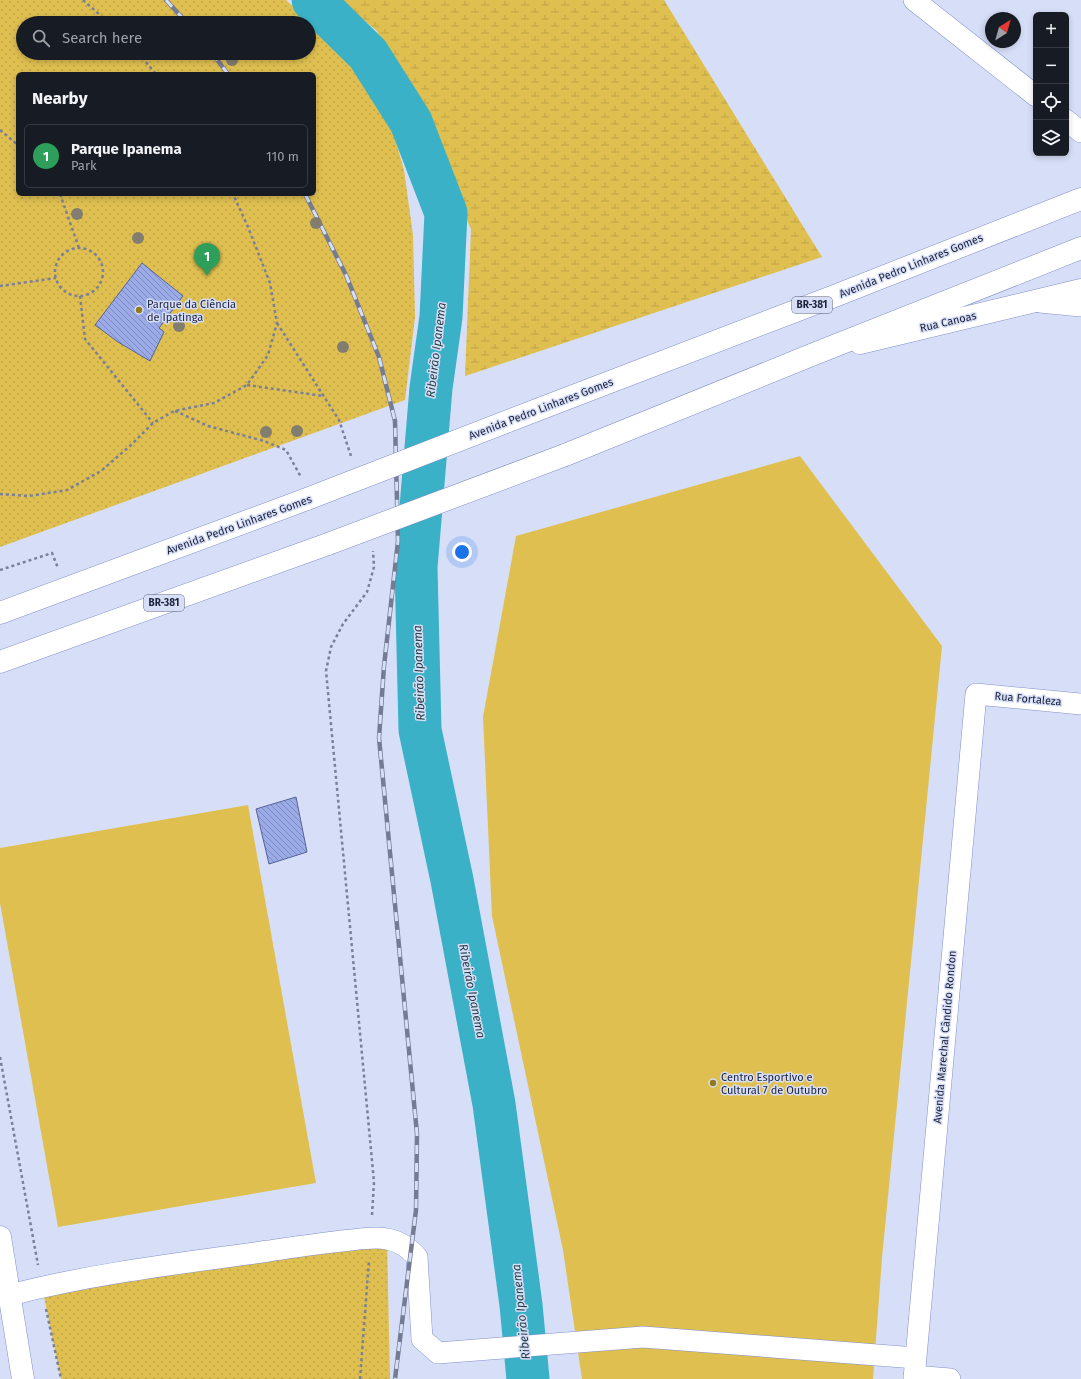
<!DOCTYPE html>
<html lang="en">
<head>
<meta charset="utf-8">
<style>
  :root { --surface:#171b24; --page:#20242c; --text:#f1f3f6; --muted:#9ea1a6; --line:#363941; --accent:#db2777 }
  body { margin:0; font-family:"Fira Sans",sans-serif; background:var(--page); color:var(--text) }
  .controls { position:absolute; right:12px; top:12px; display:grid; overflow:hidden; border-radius:6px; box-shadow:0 2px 6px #0003 }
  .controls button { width:36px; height:36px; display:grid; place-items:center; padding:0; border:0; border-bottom:1px solid var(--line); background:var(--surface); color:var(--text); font:20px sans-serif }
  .compass { position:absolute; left:985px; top:12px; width:36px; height:36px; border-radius:50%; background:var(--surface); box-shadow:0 2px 6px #0003; rotate:37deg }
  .you { position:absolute; left:462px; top:552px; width:14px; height:14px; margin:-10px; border:3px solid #fff; border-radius:50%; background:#1a73e8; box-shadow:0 0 0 6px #1a73e833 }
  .badge { display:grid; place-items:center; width:26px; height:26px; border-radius:50%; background:var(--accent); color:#fff; font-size:13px; font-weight:700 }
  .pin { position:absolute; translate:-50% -33px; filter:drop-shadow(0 1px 2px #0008) }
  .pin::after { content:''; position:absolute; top:21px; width:14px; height:12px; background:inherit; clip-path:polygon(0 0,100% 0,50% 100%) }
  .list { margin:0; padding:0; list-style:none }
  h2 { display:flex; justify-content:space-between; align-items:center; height:52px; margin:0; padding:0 16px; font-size:17px }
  h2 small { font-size:13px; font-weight:400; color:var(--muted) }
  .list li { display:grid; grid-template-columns:26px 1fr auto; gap:12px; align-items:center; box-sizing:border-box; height:64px; margin:0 8px 8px; padding:0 8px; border:1px solid var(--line); border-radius:6px }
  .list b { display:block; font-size:15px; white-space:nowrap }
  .list p { margin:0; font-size:13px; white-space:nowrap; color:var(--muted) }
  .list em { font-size:13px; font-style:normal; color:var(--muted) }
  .icon { flex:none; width:22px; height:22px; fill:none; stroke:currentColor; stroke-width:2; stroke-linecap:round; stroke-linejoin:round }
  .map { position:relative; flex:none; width:1081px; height:1379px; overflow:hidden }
  .search { position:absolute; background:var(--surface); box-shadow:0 2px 6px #0003; left:16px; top:16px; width:300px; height:44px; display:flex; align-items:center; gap:10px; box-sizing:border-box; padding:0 14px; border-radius:22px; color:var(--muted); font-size:15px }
  .panel { position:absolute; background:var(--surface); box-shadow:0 2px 6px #0003; left:16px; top:72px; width:300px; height:124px; border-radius:6px }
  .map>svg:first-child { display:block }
</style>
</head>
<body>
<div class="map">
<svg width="1081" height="1379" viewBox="0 0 1081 1379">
  <defs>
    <pattern id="wetland-marsh" width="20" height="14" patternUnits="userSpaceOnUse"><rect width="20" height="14" fill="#dfbf50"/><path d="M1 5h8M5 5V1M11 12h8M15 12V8" fill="none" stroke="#bfa447"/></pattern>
    <pattern id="park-dots" width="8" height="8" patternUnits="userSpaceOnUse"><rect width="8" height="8" fill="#dfbf50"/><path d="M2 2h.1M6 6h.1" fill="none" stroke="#bfa447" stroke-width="1.8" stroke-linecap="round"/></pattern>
    <pattern id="building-back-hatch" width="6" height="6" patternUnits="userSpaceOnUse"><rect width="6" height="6" fill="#9babe7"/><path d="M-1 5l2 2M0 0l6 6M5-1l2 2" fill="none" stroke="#7e8bbc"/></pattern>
  </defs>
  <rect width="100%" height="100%" fill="#d7dff8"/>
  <path fill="#dfbf50" d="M800,456L942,646L882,1258L873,1379H582L563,1250L492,916L483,717L516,536Z
    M248,805L316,1183L58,1227L0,903V848Z"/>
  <path fill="url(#wetland-marsh)" d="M340,0H664L822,257L465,376L471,229L377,31Z"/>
  <path fill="url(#park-dots)" fill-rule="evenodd" d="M0,0H286L341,50L386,107L404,170L413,235L415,317L405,400L0,547ZM23,23H309V53H23ZM18,74H314V194H18Z
    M387,1239L390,1379H61L42,1287Z"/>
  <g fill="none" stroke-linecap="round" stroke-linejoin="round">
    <path stroke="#3bb1c7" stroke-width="43" d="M313,0L368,54L411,122L446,213L441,317L431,388L416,567L420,730L452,880L494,1104L521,1305L528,1379"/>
  </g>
  <path fill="url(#building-back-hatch)" stroke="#556299" d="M142,263L183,296L159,328L164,332L150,361L118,342L95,325Z
    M296,797L307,852L269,864L256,809Z"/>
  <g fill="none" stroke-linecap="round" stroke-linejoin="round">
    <defs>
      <path id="street" d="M914,0L1036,96
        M1066,120L1081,132
        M1040,302L1081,306
        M10,1295C95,1273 183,1263 269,1251C293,1247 318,1244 342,1241C356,1240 372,1236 387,1239C400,1241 409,1248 417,1257L422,1339L438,1353L643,1337L916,1358
        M914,1376L950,1379
        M914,1379L976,694L1081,704"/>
      <path id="secondary" d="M860,343L1081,290
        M0,1237L23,1379"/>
      <path id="highway" d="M542,408L832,297L1081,199
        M565,455L814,354L1081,248
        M0,613L307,499
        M0,662L328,544"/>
    </defs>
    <use href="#street" stroke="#818fca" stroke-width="22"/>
    <use href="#secondary" stroke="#818fca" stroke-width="23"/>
    <use href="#highway" stroke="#818fca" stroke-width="23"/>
    <path stroke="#798098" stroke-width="2.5" stroke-dasharray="3 3" stroke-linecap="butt" d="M83,0L109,23
      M138,53L156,74
      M0,130L18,145
      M60,194L79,248
      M55 272a24 24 0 1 1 48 0a24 24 0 1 1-48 0Z
      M0,286L56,278
      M80,296L85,339L153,423
      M277,323L339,420L351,456
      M247,385L323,396
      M175,411L208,426L264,441L286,450L301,477
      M0,494L29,496L67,490L101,471L130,446L153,423L174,411L214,403L247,385L268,355L277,323L270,283L248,227L233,194
      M0,570L52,553L58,568
      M0,1057L38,1265
      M372,1215L374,1182L326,671L331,647L343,624L367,592L374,567L373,551
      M46,1309L61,1379
      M360,1379L369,1260"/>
    <use href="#street" stroke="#fff" stroke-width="21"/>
    <use href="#secondary" stroke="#fff" stroke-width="22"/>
    <use href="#highway" stroke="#fff" stroke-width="22"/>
    <defs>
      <path id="rail" d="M166,0L187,23
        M212,53L228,74
        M305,194L346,275L379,357L395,421L398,541L384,666L379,738L417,1134L416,1210L395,1379"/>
    </defs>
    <use href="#rail" stroke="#747b93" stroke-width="4.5"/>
    <use href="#rail" stroke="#d7dff8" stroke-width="3" stroke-dasharray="9" stroke-linecap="butt"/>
    <defs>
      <path id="highway-bridge" d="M307,499L542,408
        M328,544L565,455"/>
    </defs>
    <use href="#highway-bridge" stroke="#818fca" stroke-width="23" stroke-linecap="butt"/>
    <use href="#highway-bridge" stroke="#fff" stroke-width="22"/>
  </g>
  <g fill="#817e70">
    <circle cx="232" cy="60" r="6"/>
    <circle cx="77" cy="214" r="6"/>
    <circle cx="316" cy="223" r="6"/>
    <circle cx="138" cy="238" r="6"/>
    <circle cx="179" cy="326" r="6"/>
    <circle cx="343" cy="347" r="6"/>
    <circle cx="297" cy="431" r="6"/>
    <circle cx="266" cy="432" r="6"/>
  </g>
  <g fill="#927a21" stroke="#d7dff8" stroke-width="1.5">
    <circle cx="139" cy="310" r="4"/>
    <circle cx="713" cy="1083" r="4"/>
  </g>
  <g text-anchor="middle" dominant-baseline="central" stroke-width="3" stroke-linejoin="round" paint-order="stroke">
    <g fill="#d7dff8" stroke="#535a72" stroke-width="1">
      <rect x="792" y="297" width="40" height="16" rx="3"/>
      <rect x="144" y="595" width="40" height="16" rx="3"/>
    </g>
    <g font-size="10" font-weight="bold" fill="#1b2138">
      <text x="812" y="305">BR-381</text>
      <text x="164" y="603">BR-381</text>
    </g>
    <g font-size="11" fill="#1b2138" stroke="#d7dff8">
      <text transform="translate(911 266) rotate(-22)">Avenida Pedro Linhares Gomes</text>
      <text transform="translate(948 322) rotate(-13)">Rua Canoas</text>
      <text transform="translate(541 409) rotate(-21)">Avenida Pedro Linhares Gomes</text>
      <text transform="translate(239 525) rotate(-20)">Avenida Pedro Linhares Gomes</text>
      <text transform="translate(1028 699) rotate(5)">Rua Fortaleza</text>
      <text transform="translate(945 1037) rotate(-85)">Avenida Marechal Cândido Rondon</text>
    </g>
    <g font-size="11" fill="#1b2138" stroke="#d7dff8" text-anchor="start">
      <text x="147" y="304">Parque da Ciência<tspan x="147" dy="13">de Ipatinga</tspan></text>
      <text x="721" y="1077">Centro Esportivo e<tspan x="721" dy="13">Cultural 7 de Outubro</tspan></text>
    </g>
    <g font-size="12" font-style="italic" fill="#253e44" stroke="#d7dff8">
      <text transform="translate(436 350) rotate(-83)">Ribeirão Ipanema</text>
      <text transform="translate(419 673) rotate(-92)">Ribeirão Ipanema</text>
      <text transform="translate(472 991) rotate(79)">Ribeirão Ipanema</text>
      <text transform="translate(521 1312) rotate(-96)">Ribeirão Ipanema</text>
    </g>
  </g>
</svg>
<div class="controls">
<button>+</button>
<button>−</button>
<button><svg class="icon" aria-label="locate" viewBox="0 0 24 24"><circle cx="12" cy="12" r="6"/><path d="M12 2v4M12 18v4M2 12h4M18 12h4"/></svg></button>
<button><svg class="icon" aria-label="layers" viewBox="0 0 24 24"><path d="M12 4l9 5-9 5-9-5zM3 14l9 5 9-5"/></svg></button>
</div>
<svg class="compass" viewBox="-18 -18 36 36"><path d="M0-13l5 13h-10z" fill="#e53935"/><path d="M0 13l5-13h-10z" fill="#9ea1a6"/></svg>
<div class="you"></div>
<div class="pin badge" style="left:207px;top:276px;background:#2e9e5b">1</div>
<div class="search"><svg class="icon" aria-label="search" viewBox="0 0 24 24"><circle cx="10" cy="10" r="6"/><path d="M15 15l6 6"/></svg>Search here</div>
<section class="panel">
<h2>Nearby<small></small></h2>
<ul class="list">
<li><span class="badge" style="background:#2e9e5b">1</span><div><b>Parque Ipanema</b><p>Park</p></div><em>110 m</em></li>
</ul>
</section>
</div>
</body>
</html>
